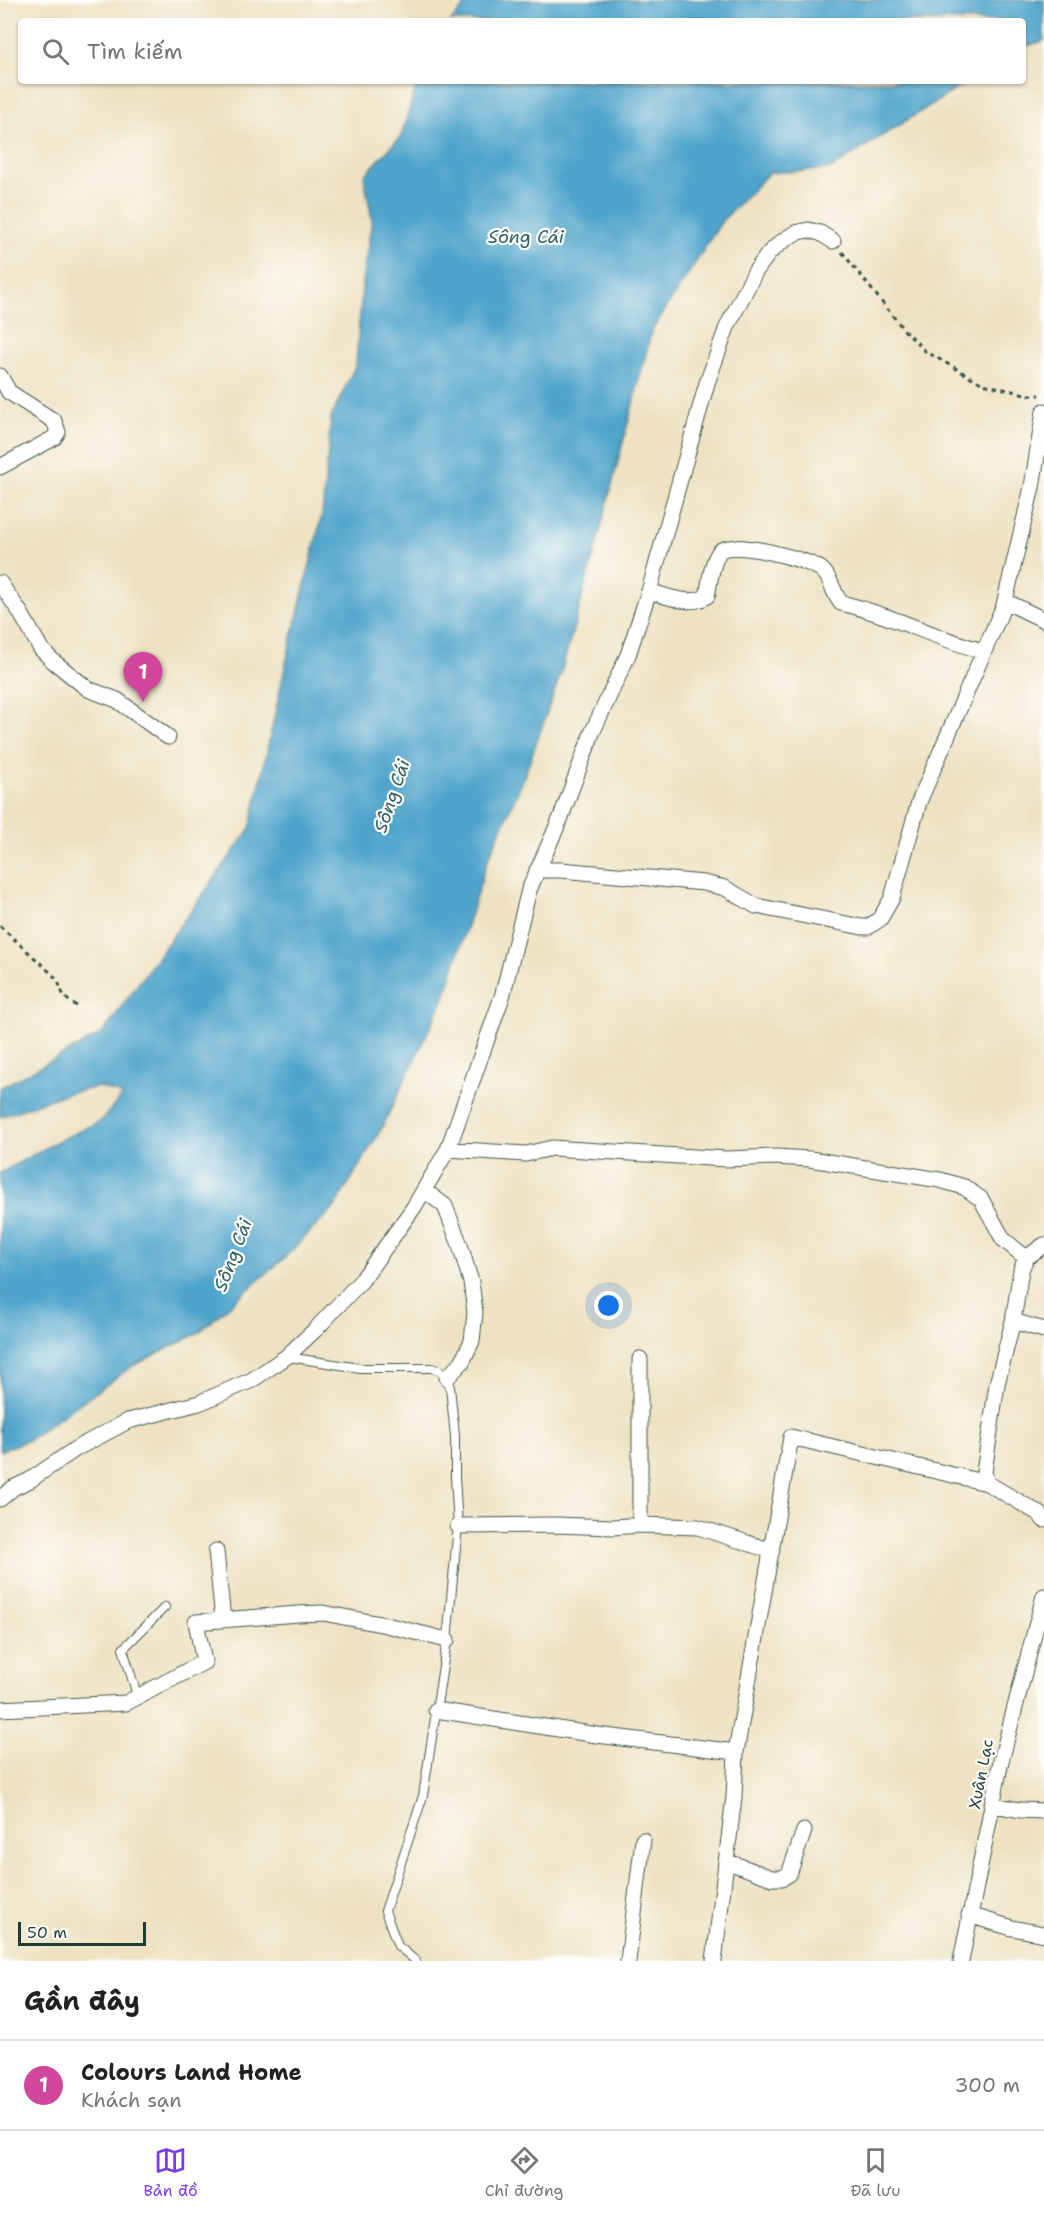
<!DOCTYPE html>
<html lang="vi">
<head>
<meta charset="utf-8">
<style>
  :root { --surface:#fff; --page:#f6f6f6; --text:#222; --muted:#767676; --line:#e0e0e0; --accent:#7c3aed }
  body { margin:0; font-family:"Shantell Sans",sans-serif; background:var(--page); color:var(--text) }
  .scale { position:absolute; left:18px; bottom:15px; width:128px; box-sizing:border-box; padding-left:6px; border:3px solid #1f3d34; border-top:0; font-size:16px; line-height:21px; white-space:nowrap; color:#1f3d34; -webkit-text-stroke:4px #fdfcf7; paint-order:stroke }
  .you { position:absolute; left:609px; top:1306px; width:21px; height:21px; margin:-15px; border:4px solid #fff; border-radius:50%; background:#1a73e8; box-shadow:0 0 0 9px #1a73e833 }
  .badge { display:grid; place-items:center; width:39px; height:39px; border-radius:50%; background:var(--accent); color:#fff; font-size:20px; font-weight:700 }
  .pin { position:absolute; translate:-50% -50px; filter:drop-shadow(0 2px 3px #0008) }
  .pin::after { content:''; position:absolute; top:32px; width:21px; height:18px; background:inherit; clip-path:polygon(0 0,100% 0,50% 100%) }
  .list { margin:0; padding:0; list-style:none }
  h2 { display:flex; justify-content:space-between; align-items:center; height:78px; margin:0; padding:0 24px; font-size:26px }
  h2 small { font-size:20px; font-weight:400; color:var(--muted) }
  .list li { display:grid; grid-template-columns:39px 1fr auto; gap:18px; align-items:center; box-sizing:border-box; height:90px; padding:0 24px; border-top:2px solid var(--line) }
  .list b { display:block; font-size:22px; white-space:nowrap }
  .list p { margin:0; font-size:20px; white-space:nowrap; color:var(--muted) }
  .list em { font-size:20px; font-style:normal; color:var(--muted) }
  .icon { flex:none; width:33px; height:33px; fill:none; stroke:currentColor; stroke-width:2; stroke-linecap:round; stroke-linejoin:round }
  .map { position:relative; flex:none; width:1044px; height:1961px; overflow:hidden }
  .search { position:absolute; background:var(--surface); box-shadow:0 2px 4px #0004; left:18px; right:18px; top:18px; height:66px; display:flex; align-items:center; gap:15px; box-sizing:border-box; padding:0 21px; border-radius:6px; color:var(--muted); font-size:22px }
  .sheet { height:168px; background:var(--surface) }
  nav { display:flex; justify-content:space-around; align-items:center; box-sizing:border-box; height:84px; border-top:2px solid var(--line); background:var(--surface); font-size:16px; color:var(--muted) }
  nav a { display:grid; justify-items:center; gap:3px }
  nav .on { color:var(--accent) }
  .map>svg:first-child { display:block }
</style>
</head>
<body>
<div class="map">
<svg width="1044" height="1961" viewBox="0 0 1044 1961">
  <rect width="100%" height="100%" fill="#fdfcf7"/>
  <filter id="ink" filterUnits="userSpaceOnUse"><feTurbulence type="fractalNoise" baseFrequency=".0167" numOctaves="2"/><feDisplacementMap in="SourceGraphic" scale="12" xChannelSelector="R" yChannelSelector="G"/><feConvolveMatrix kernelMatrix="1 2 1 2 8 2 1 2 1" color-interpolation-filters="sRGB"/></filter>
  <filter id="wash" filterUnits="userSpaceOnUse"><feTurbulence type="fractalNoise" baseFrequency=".008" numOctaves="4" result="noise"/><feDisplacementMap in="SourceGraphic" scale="24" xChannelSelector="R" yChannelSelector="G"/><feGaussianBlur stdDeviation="1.35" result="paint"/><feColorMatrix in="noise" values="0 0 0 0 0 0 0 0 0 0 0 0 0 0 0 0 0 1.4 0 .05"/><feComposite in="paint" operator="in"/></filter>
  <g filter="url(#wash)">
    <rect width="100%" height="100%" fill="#eee2c2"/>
    <path fill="#50a4cb" stroke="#387080" stroke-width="1.5" d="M470,0H1044V41L1023,47V21H451Z
      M418,81H969L830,169L769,173L722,221L652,330L597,543L561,673L523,780L487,862L445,996L382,1128L334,1208L282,1260L198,1333L133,1366L28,1440L0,1451V1173L56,1142L101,1121L123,1095L99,1087L68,1093L0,1117V1088L102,1034L250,829L287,658L322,515L331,418L356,364L363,275L372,220L364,176L401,136Z"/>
  </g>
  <g filter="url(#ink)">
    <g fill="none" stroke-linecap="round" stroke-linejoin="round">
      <defs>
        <path id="service" d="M288,1357L360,1368H431L439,1370L447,1378L450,1387L455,1436V1477L458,1526L447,1640L423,1796L385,1911L398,1946L416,1961
          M137,1695L123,1649L165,1607"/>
        <path id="minor" d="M0,376L9,392L54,421L58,432L54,438L0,467
          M0,583L20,612L41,649L53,661L88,689L117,700L168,737
          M649,591C666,596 691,607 707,596C710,583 711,562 720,551C731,539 811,560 822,570C832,579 833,594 841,603C890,614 934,638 983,651
          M1004,605L1032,487L1044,411
          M537,870H561L704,883L725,888L756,906L862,927H868L880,919L892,898L919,802L1004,605L1011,604L1044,620
          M448,1149L526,1154L552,1148L726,1159L775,1157L810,1159L940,1180L964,1187L981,1199L1003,1239L1026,1258
          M424,1190L445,1206L460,1245L471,1282L475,1312L472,1341L462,1362L447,1378
          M1044,1245L1026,1258L1021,1270L1013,1321L997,1384L984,1472L987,1483L1040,1514L1044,1520
          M1013,1321L1044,1330
          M640,1359V1525
          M0,1499L13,1488L30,1480L77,1448L128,1421L199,1403L252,1380L286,1357L315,1330L362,1280L414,1207L448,1149L502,997L529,890L561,817L592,733L628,655L649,591L707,383L727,327L755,272L769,253L780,243L795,233L808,230L820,233L833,241
          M458,1526L555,1525L613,1527L640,1525L698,1527L772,1551
          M216,1551L223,1620
          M0,1709L126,1703L204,1662L196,1622L298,1614L323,1613L386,1625L447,1640
          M436,1710L597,1735L736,1752
          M994,1805L1020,1810L1044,1811
          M726,1861L772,1878H782L789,1874L804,1831
          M969,1915L1012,1928L1044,1934
          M628,1961L643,1840
          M714,1961L734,1797L736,1752L791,1437L987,1483
          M961,1961L1001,1761L1044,1596"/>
      </defs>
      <use href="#service" stroke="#3e5649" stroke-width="10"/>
      <use href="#minor" stroke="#3e5649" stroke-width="17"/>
      <path stroke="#3e5649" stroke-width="3" stroke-dasharray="4.5 4.5" stroke-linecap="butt" d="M842,252L904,330L925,351L983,384L1029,395H1040
        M0,926C17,942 35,958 52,974C66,988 55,996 81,1008"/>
      <use href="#service" stroke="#fff" stroke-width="8"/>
      <use href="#minor" stroke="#fff" stroke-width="15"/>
    </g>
  </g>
  <g text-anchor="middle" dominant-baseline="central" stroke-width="4.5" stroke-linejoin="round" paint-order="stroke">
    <g font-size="16" fill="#1f3d34" stroke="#fdfcf7">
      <text transform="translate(981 1774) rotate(-79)">Xuân Lạc</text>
    </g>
    <g font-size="18" font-style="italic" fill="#306169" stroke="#fdfcf7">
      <text x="526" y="237">Sông Cái</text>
      <text transform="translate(392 796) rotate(-71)">Sông Cái</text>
      <text transform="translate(233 1255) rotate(-69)">Sông Cái</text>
    </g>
  </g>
</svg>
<div class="scale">50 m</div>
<div class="you"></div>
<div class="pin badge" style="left:143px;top:702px;background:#d1479c">1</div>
<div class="search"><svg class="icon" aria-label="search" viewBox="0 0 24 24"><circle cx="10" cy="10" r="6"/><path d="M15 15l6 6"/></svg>Tìm kiếm</div>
</div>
<section class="sheet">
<h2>Gần đây<small></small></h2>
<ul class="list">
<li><span class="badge" style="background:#d1479c">1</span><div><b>Colours Land Home</b><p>Khách sạn</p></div><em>300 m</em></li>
</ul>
</section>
<nav>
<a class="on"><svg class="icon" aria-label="map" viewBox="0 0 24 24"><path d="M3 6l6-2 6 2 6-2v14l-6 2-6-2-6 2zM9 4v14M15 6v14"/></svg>Bản đồ</a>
<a><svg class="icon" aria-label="directions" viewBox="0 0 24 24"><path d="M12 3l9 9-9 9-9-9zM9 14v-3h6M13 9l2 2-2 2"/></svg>Chỉ đường</a>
<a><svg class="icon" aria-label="saved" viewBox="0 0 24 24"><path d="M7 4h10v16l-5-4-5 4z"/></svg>Đã lưu</a>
</nav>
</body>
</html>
